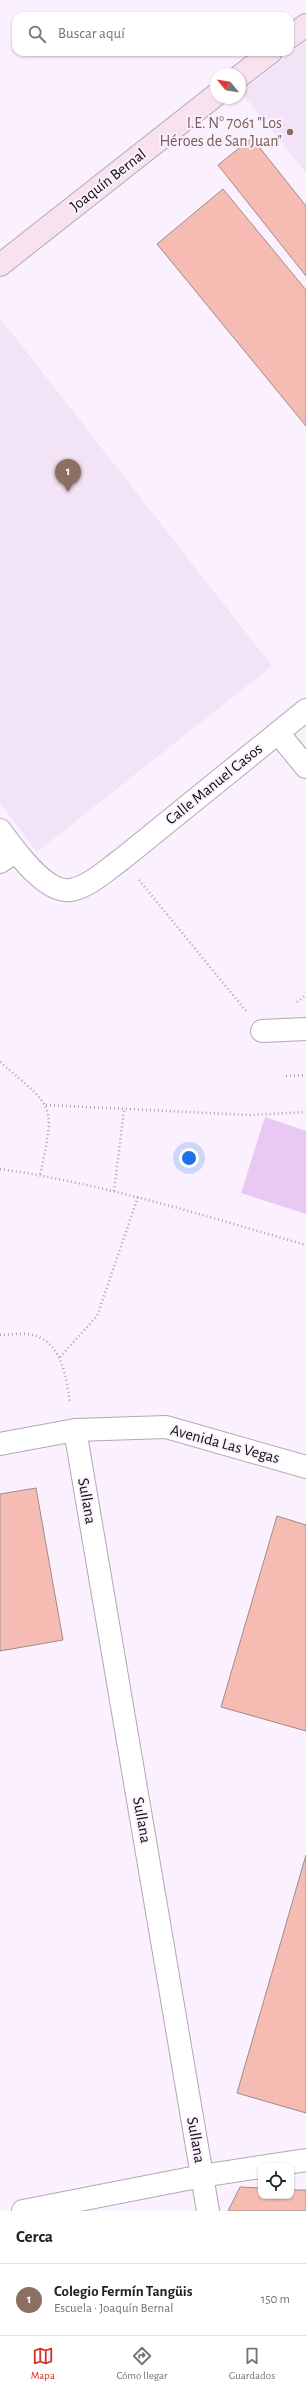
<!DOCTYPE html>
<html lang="es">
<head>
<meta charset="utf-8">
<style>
  :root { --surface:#fff; --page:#f2f2f2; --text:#202124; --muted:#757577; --line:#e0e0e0; --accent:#d93025 }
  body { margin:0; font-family:"Alegreya Sans",sans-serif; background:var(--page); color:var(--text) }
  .controls { position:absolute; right:12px; bottom:12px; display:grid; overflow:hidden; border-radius:8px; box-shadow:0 1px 3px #0004 }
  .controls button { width:36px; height:36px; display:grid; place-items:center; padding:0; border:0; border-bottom:1px solid var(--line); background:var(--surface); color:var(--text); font:20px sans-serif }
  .compass { position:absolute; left:210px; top:68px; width:36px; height:36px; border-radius:50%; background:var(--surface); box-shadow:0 1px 3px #0004; rotate:300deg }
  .you { position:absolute; left:189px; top:1158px; width:14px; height:14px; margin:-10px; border:3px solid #fff; border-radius:50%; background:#1a73e8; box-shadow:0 0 0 6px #1a73e833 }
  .badge { display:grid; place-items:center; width:26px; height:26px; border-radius:50%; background:var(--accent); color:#fff; font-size:13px; font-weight:700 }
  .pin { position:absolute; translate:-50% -33px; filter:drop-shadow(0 1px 2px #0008) }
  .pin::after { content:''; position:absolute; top:21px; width:14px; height:12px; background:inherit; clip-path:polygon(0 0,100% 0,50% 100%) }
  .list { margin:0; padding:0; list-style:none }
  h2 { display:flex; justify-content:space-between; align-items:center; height:52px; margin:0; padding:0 16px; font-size:17px }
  h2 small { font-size:13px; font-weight:400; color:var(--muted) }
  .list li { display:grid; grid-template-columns:26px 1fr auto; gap:12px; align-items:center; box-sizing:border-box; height:72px; padding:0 16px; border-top:1px solid var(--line) }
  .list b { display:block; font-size:15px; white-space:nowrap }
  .list p { margin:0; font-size:13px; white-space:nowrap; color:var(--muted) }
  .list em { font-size:13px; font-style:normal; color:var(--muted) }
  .icon { flex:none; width:22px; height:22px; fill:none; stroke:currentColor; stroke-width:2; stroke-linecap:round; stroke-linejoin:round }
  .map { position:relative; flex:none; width:306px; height:2211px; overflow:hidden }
  .search { position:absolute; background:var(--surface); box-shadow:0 1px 3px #0004; left:12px; right:12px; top:12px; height:44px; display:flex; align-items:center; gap:10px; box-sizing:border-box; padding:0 14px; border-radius:12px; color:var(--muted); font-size:15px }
  .sheet { height:124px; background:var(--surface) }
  nav { display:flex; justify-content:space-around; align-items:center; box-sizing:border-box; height:56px; border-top:1px solid var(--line); background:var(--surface); font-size:11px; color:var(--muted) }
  nav a { display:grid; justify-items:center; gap:2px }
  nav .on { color:var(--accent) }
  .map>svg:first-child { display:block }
</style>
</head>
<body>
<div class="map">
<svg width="306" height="2211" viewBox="0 0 306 2211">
  <rect width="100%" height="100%" fill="#fbf1fe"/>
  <path fill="#f2e3f7" d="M306,41V173L241,92Z
    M0,318L272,666L37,852L0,803Z"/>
  <path fill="#eac8f4" d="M265,1117L306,1131V1214L241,1193Z"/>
  <path fill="#f6bcb4" stroke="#9d8c8a" d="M252,138L306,206V276L218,165Z
    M223,189L306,290V426L157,244Z
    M36,1488L63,1640L0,1651V1494Z
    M277,1516L306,1525V1731L221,1707Z
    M306,1855V2113L237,2093Z
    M240,2187L261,2188V2196H291V2190H306V2211H228Z"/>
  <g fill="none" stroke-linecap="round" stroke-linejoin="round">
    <defs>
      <path id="street" d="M278,733L306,767
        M0,830C14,849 45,894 71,890C90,886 107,870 122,859L306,710
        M0,862L16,851
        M262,1031L306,1029
        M75,1430L208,2211
        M0,1444L75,1430L166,1427L306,1467
        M23,2211L202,2176L306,2160"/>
      <path id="secondary" d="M290,37L306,25
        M240,76L271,52
        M0,265L216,95"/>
    </defs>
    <use href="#street" stroke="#b2a8b4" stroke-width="24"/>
    <use href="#secondary" stroke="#b2a8b4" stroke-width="24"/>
    <path stroke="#aaa2ac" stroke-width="2.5" stroke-dasharray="1 3" stroke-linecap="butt" d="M139,880L246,1011
      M297,1002L306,995
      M0,1062C56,1110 55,1103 40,1176
      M286,1076L306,1075
      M46,1105L250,1115L306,1112
      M0,1169C105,1184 205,1216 306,1245
      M114,1191L124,1110
      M0,1335C9,1335 19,1333 28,1334C62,1339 66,1376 70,1403
      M60,1357L97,1316L138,1197"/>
    <use href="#street" stroke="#fff" stroke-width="22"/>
    <use href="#secondary" stroke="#f8e2ee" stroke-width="22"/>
  </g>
  <circle fill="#8d6e63" stroke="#fbf1fe" stroke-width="1.5" cx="290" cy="132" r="4"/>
  <g text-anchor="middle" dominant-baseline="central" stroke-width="4" stroke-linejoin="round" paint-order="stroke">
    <g font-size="16" fill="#785e54" stroke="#fbf1fe" text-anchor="end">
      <text x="282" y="123">I.E. N° 7061 "Los<tspan x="282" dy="18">Héroes de San Juan"</tspan></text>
    </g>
    <g font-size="16" fill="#100c10" stroke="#fbf1fe">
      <text transform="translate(108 180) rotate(-38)">Joaquín Bernal</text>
      <text transform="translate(214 784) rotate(-39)">Calle Manuel Casos</text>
      <text transform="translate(225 1444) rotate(15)">Avenida Las Vegas</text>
      <text transform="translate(87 1501) rotate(80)">Sullana</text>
      <text transform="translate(142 1820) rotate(80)">Sullana</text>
      <text transform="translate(196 2140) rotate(80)">Sullana</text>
    </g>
  </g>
</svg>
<div class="controls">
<button><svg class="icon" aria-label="locate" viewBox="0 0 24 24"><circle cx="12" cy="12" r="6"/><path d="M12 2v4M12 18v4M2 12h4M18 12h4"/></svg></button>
</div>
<svg class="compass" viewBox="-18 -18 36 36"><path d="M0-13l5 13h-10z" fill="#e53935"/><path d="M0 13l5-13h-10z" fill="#757577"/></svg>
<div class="you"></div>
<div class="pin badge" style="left:68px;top:492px;background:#8d6e63">1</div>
<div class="search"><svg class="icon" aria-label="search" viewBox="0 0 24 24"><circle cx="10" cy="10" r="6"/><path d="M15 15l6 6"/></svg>Buscar aquí</div>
</div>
<section class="sheet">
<h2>Cerca<small></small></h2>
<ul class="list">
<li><span class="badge" style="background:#8d6e63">1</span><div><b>Colegio Fermín Tangüis</b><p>Escuela · Joaquín Bernal</p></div><em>150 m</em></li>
</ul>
</section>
<nav>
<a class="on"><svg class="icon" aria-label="map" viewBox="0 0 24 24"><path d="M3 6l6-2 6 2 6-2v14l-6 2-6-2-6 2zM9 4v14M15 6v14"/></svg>Mapa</a>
<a><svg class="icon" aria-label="directions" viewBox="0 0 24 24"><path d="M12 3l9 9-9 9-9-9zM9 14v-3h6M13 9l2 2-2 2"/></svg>Cómo llegar</a>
<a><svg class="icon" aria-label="saved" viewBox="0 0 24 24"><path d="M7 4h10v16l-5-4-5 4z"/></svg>Guardados</a>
</nav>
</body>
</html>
